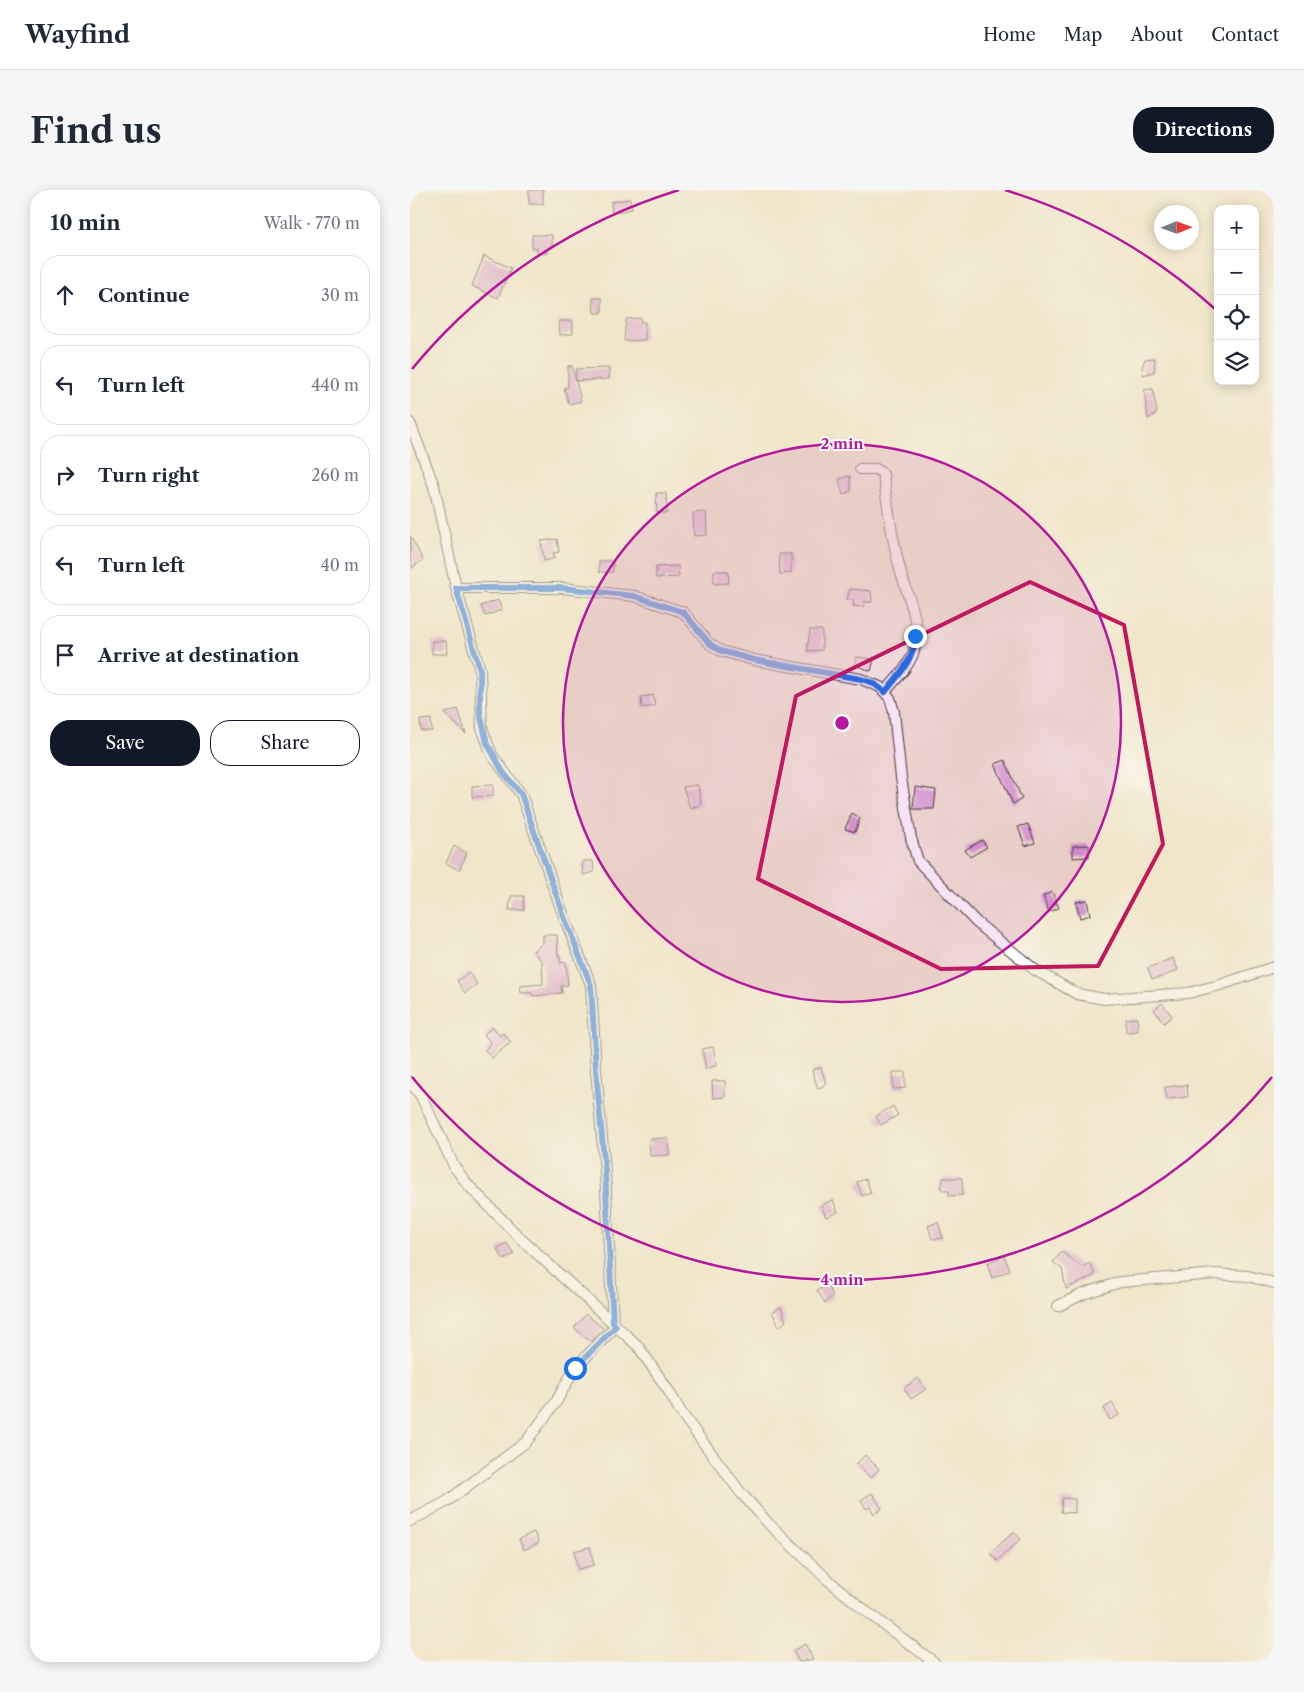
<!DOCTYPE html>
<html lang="en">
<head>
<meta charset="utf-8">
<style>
  :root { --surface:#fff; --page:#f6f6f7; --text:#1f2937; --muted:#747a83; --line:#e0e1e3; --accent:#111827 }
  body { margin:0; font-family:"Libre Caslon Text",serif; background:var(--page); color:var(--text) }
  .controls { position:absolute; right:15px; top:15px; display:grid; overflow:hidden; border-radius:10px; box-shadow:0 2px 12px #0003 }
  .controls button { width:45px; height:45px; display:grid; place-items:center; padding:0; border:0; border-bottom:1px solid var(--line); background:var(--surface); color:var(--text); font:25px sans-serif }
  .compass { position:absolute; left:744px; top:15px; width:45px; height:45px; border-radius:50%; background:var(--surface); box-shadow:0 2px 12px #0003; rotate:89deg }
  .stop { position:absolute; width:15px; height:15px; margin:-11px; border:4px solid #1a73e8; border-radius:50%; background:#fff }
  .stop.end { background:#1a73e8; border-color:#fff; box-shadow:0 1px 5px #0008 }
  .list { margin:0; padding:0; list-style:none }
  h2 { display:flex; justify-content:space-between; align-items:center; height:65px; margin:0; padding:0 20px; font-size:21px }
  h2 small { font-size:16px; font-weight:400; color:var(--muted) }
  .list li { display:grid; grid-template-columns:32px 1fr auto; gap:15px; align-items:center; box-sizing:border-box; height:80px; margin:0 10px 10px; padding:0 10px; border:1px solid var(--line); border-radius:20px }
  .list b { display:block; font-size:19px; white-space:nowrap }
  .list em { font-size:16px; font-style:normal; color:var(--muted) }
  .actions { display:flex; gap:10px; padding:15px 20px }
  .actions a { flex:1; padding:11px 0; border:1px solid var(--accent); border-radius:20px; text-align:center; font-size:18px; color:var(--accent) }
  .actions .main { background:var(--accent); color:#fff }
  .icon { flex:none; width:28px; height:28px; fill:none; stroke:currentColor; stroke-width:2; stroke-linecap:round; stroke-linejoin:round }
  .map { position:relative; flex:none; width:864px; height:1472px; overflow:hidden; border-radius:20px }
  header { display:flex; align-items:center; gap:30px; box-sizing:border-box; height:70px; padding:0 25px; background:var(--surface); border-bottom:1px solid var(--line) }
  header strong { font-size:24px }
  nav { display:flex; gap:28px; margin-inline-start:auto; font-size:18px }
  .intro { display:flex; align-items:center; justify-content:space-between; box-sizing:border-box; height:120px; padding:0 30px }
  h1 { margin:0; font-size:35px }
  .button { padding:12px 22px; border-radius:20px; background:var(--accent); color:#fff; font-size:18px; font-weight:700 }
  main { display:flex; gap:30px; padding:0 30px }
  aside { flex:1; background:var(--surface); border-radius:20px; box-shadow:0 2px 12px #0003 }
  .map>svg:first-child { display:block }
</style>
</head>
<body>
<header>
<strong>Wayfind</strong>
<nav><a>Home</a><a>Map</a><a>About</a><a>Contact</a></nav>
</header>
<div class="intro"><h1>Find us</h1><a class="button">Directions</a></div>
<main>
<aside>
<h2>10 min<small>Walk · 770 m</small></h2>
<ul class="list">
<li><svg class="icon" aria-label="ahead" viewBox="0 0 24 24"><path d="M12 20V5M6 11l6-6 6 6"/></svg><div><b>Continue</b></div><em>30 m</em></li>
<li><svg class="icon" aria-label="left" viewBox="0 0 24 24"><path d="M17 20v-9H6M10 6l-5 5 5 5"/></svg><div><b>Turn left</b></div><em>440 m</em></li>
<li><svg class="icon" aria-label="right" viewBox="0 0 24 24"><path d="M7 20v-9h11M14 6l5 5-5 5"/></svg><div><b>Turn right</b></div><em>260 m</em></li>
<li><svg class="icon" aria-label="left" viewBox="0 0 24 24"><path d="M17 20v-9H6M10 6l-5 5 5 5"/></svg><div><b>Turn left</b></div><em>40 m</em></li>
<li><svg class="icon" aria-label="arrive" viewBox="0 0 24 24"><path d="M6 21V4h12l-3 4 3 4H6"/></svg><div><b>Arrive at destination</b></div></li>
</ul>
<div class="actions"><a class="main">Save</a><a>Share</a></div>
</aside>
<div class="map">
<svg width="864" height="1472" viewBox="0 0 864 1472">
  <rect width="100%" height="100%" fill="#fdfcf7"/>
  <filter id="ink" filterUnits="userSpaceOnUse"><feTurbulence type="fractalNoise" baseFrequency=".02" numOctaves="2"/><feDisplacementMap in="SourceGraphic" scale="10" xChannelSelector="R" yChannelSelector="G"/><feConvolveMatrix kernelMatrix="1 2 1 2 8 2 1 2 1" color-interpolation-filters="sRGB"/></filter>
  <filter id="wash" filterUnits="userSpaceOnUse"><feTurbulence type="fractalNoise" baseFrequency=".0096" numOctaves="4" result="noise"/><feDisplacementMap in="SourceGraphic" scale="20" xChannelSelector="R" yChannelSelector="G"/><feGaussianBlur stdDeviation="1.12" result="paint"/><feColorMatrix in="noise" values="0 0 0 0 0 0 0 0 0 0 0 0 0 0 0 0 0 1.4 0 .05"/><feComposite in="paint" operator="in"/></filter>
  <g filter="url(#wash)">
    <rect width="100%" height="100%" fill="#f0e6cb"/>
    <g id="blocks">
      <path fill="#d499d3" d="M119,0H133V14H119Z
        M220,9L222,19L202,23L201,12Z
        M122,45H142V58H137V63L127,64V58H122Z
        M74,66L101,78L88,108L62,96Z
        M183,108H192V123H184Z
        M231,128L230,132H235V150L214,151L216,129Z
        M149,131H163V144L150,145Z
        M745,168L744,182L733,185L732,177L735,169Z
        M158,176H162L171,211L159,214L154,198L158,197Z
        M199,178V189L166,191V179Z
        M743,199L747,223L738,229L734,200Z
        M440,286L441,301L433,305L429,289Z
        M246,303H256L257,323H247Z
        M296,322L297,345L284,346L283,323Z
        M0,346L13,370L0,379Z
        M147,349L149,362L143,363L145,368L134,371L131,351Z
        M369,364H381V383L370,384Z
        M189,371H203V382H189Z
        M268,376L269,387L246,388V377Z
        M304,381H318L319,393L304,394Z
        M440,399L461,401L462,412H453L454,417L443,416L444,410H437Z
        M88,410L92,420L75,426L71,416Z
        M400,440H412V460L397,461Z
        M22,451H36L37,464H22Z
        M446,467L464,469L461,481L445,475Z
        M243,505L245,516L232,518L231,507Z
        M48,519L56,544L35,523Z
        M21,529L22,541H11L10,530Z
        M595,570L612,609L603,614L585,574Z
        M83,595V606L62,607V596Z
        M288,595L291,615L280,618L273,597Z
        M505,597L526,600L524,619H503Z
        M442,623L450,628L445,642L435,639Z
        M618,634L625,653L615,656L608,637Z
        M572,650L577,657L560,667L555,660Z
        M679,655V667L663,668V656Z
        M44,656L57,663L49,680L36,673Z
        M172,671H183L184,682L173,685Z
        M642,702L649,718L639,722L633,706Z
        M101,706H114V720H99Z
        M677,710L680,725L670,728L666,712Z
        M133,745H147L148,766H150V773L156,772L158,795L151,796L152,803L123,806L122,803H111L110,796L133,794L132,772L123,761L133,753Z
        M763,768L768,780L752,787L742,789L738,778Z
        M59,782L67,794L55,803L47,791Z
        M752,813L762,826L754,833L744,820Z
        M727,828L728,841L716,842V829Z
        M83,837L90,846L93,843L101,852L82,868L75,860L81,853L74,844Z
        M303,857L307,875L296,879L292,859Z
        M411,877L416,894L408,899L402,880Z
        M483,882H495V898L483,899Z
        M302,891H315V907L303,908Z
        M777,895L778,907L757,909L755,897Z
        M483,916L488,925L471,935L466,926Z
        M258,948L259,965L240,966L239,949Z
        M533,988H552L553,1005L539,1006V1001L531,999Z
        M456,989L461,1003L452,1006L447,992Z
        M423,1010L428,1022L416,1027L411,1015Z
        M528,1032L533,1048L522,1049L518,1036Z
        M97,1053L104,1064L94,1070L87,1059Z
        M652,1062L672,1077L680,1073L685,1085L656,1099L652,1079L643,1072Z
        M594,1066L600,1080L582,1088L577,1073Z
        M418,1096L423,1106L415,1113L407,1100Z
        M371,1117L376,1131L369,1137L362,1122Z
        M176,1124L193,1138L181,1152L164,1138Z
        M508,1188L516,1199L501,1209L494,1198Z
        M702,1213L709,1225L700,1230L694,1218Z
        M455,1265L469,1279L461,1288L446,1274Z
        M462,1303L472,1319L464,1324L460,1317L456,1319L451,1310Z
        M652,1308L665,1309V1323L651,1322Z
        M124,1342L129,1353L114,1360L109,1349Z
        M604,1342L611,1349L587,1371L580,1363Z
        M180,1357L184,1375L168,1379L164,1361Z
        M395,1454L403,1469L389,1472L383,1461Z"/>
    </g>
  </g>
  <g filter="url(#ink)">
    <use href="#blocks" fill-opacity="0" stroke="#3c3a36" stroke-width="1"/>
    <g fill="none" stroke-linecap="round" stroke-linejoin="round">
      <defs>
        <path id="minor" d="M0,233L24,296L46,398L70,480L72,538L82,565L111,604L153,724L181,795L186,880L195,981L203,1133
          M450,279H466L473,284C478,315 481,345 489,375C495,403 513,431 504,461C499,477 485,490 475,502
          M46,398H152L224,406L273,422L300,454L311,461L344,470L451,489L470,497L480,508L484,522L491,588L501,648L508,671L566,732L625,780L667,804L694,809L778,803L810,795L864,777
          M0,892L11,906L44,976L58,995L111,1049L228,1156L258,1200L272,1224L331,1303L358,1333L417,1389L458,1423L524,1472
          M648,1116L673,1104L710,1092L805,1084L838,1086L864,1093
          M0,1331L36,1312L116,1252L146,1212L165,1178L206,1136"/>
      </defs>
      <use href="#minor" stroke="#3c3a36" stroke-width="12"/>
      <use href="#minor" stroke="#fff" stroke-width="10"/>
    </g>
  </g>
  <g fill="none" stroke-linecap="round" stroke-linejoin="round" filter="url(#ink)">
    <path stroke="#1a73e8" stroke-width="6" d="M165,1178L206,1136L203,1133L195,981L186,880L181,795L153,724L111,604L93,582L77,553L70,523V480L46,398H152L224,406L273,422L300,454L311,461L344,470L451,489L463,493L475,502C490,484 504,470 505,446"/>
  </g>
  <path d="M0 0H864V1472H0ZM620,392L714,435L753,654L688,776L531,779L348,689L386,506Z" fill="#f0e6cb" fill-opacity=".55" fill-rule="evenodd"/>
  <path fill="none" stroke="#c2185b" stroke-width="4" stroke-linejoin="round" d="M620,392L714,435L753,654L688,776L531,779L348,689L386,506Z"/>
  <circle cx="432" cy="533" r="279" fill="#b5179e" fill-opacity=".12"/>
  <g fill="none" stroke="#b5179e" stroke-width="2.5">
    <circle cx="432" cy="533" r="279"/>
    <path d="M862 887A557 557 0 0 1 2 887M2 179A557 557 0 0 1 269 0M595 0A557 557 0 0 1 805 119"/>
  </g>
  <circle cx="432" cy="533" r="8" fill="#b5179e" stroke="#fdfcf7" stroke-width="2.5"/>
  <g font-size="15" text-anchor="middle" font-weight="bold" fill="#b5179e" stroke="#fdfcf7" stroke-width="4" stroke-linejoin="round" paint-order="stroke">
    <text x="432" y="259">2 min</text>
    <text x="432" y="1095">4 min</text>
  </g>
</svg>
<div class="controls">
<button>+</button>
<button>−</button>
<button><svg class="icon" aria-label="locate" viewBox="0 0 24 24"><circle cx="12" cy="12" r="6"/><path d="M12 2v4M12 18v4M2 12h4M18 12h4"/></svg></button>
<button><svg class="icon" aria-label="layers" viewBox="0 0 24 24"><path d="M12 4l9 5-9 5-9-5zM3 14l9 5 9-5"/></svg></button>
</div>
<svg class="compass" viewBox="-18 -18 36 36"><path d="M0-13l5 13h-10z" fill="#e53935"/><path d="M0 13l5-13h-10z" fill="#747a83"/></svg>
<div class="stop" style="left:165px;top:1178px"></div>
<div class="stop end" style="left:505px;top:446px"></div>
</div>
</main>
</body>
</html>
